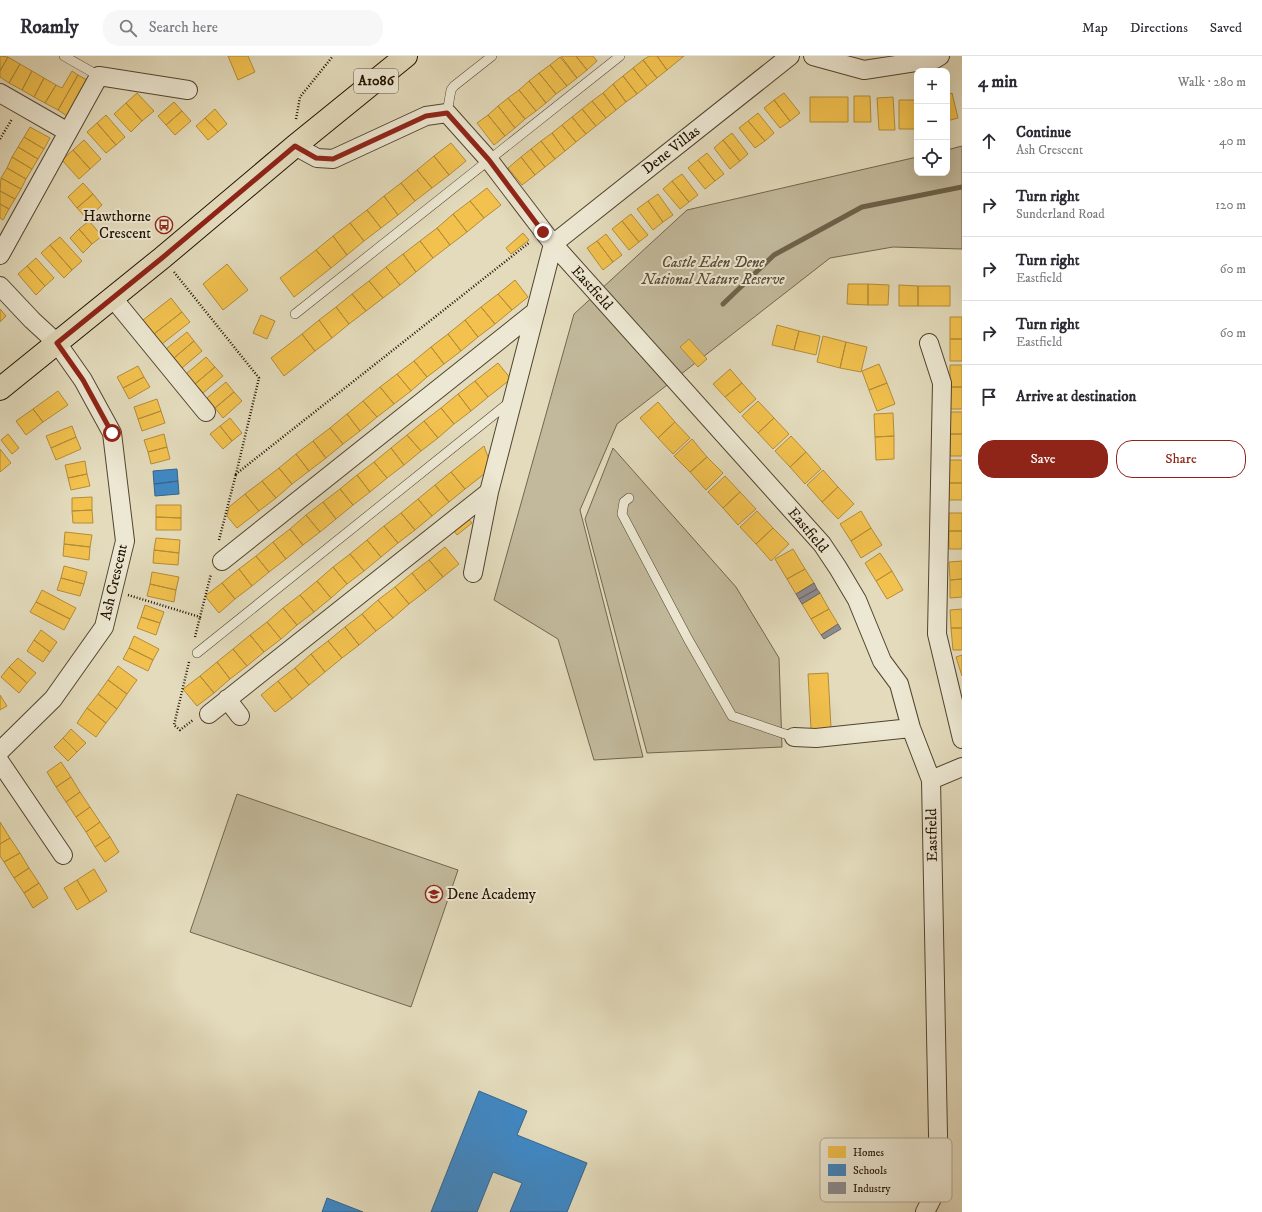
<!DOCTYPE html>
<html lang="en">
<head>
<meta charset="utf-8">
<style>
  :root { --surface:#fff; --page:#f7f7f7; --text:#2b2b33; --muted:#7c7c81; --line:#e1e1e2; --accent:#8f2418 }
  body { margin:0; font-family:"IM FELL DW Pica",serif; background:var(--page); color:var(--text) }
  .controls { position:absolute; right:12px; top:12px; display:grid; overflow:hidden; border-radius:8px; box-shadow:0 4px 16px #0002 }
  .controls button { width:36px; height:36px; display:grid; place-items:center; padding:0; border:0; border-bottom:1px solid var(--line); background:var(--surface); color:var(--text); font:20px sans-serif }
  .stop { position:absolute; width:12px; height:12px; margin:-9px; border:3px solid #8f2418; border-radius:50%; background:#fff }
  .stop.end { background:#8f2418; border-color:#fff; box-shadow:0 1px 4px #0008 }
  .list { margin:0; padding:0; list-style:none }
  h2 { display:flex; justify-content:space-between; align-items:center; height:52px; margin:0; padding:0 16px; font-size:17px }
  h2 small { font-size:13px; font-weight:400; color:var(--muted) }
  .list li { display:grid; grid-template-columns:26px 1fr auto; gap:12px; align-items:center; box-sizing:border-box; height:64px; padding:0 16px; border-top:1px solid var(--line) }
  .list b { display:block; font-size:15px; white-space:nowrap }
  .list p { margin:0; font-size:13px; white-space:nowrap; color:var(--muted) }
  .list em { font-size:13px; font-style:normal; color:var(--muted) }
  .actions { display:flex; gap:8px; padding:12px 16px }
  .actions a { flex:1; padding:9px 0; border:1px solid var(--accent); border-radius:16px; text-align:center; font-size:14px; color:var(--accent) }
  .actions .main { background:var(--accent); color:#fff }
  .icon { flex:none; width:22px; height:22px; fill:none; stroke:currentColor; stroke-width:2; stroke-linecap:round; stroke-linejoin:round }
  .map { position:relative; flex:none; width:962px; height:1156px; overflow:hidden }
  header { display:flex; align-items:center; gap:24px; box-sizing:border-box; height:56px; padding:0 20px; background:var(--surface); border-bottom:1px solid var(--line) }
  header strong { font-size:19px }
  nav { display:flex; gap:22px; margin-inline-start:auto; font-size:14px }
  .search { width:280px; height:36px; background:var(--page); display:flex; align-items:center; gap:10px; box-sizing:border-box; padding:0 14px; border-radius:16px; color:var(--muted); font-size:15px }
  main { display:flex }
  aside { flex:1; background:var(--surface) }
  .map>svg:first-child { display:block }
</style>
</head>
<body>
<header>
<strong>Roamly</strong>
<div class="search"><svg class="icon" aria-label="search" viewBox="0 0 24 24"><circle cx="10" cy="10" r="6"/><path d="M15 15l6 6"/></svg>Search here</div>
<nav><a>Map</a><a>Directions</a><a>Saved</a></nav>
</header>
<main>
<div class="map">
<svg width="962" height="1156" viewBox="0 0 962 1156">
  <rect width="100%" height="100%" fill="#e3dbbc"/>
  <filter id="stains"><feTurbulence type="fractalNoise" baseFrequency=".005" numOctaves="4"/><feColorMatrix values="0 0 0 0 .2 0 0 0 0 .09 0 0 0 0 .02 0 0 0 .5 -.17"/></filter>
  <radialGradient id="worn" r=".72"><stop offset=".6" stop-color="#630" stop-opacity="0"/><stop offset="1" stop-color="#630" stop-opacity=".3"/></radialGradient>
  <path fill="#c2b99c" stroke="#72664e" d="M962,90V193L893,191L830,202L617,368L580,454L643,701L594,704L558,583L494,544L574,258L687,154L917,101V117H947V94Z
    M613,392L736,531L779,602L782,691L647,697L585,463Z
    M237,738L458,814L411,951L190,876Z"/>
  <path fill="#f2c14e" stroke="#b48c37" d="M0,0L8,1L0,15Z
    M228,0H248L255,16L238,24Z
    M561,0H576L587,14L577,22Z
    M576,0H593L597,5L587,14Z
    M649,0H657L667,14L657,22L643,4Z
    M657,0H684L667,14Z
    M8,1L20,8L9,27L0,21V15Z
    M560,1L577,22L567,30L550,9Z
    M643,4L657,22L647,30L633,12Z
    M20,8L32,15L22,34L9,27Z
    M550,9L567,30L556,38L539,17Z
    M633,12L647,30L637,38L623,20Z
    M32,15L44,22L34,41L22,34Z
    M72,15L78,19L58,54L45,47L56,29L62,32Z
    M539,17L556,38L546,47L529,25Z
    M78,19L87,24L67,60L58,54Z
    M623,20L637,38L626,46L613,28Z
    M44,22L56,29L45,47L34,41Z
    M529,25L546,47L536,55L519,34Z
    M613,28L626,46L616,54L603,37Z
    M519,34L536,55L525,63L508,42Z
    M137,37L154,55L142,65L126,47Z
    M603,37L616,54L606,62L592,45Z
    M784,37L800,57L790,65L774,44Z
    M952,37L958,62L947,65V39Z
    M854,40H870L871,66H854Z
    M810,41H848V66H810Z
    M893,41L895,74H879L877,42Z
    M508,42L525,63L515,72L498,50Z
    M774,44L790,65L780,72L764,52Z
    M899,44H917V73H899Z
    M592,45L606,62L596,70L582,53Z
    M174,46L182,55L166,69L158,60Z
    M126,47L142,65L131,76L114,58Z
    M498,50L515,72L505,80L488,59Z
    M215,53L227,68L218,76L205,62Z
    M582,53L596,70L586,78L572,61Z
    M182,55L191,65L175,79L166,69Z
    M758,57L774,77L765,85L748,65Z
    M106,59L125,81L116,89L97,67Z
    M488,59L505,80L494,89L477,67Z
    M572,61L586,78L576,86L562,69Z
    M205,62L218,76L208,84L196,70Z
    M748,65L765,85L755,92L739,72Z
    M97,67L116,89L106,97L87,76Z
    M562,69L576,86L565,95L552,77Z
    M30,71L50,82L44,93L24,81Z
    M552,77L565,95L555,103L541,85Z
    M732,77L748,98L740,105L723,84Z
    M24,81L44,93L38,103L18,91Z
    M84,84L101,103L90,113L73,94Z
    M723,84L740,105L730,113L714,92Z
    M541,85L555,103L545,111L531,93Z
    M451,87L466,105L449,119L434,100Z
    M18,91L38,103L32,113L12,101Z
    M531,93L545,111L535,119L521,101Z
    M73,94L90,113L79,123L62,104Z
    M707,97L724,118L715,125L698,104Z
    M434,100L449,119L432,132L417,114Z
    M12,101L32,113L26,123L7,112Z
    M521,101L535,119L522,129L508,112Z
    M698,104L715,125L705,133L688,112Z
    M7,112L26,123L21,133L1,122Z
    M417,114L432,132L415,145L401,127Z
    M682,118L698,139L689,146L672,125Z
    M1,122L21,133L15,143L0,135Z
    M672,125L689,146L680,153L663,133Z
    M83,127L93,138L77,152L68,141Z
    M401,127L415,145L398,159L384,140Z
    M487,132L501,149L484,162L470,145Z
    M0,135L15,143L9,153L0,148Z
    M93,138L102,149L87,163L77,152Z
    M658,138L673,159L663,166L648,145Z
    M384,140L398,159L381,172L367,154Z
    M470,145L484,162L467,176L453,158Z
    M648,145L663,166L653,174L637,153Z
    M0,148L9,153L3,164L0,162Z
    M367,154L381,172L364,185L350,167Z
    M453,158L467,176L450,189L437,172Z
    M631,158L648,179L639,186L622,165Z
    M89,165L102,180L92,188L79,173Z
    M622,165L639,186L629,194L612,173Z
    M350,167L364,185L347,199L333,180Z
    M437,172L450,189L433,202L420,185Z
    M79,173L92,188L83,197L70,182Z
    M523,177L529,184L511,198L506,192Z
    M606,178L622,199L613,206L597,185Z
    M333,180L347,199L331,212L316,194Z
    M60,181L82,205L72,214L50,189Z
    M420,185L433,202L416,216L403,198Z
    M597,185L613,206L603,214L587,192Z
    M50,189L72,214L64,222L41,197Z
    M316,194L331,212L294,241L280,222Z
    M403,198L416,216L400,229L386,211Z
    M36,202L54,222L45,230L27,210Z
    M227,208L248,234L223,254L203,228Z
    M27,210L45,230L36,239L18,218Z
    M386,211L400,229L383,242L369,225Z
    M515,224L528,241L512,254L498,238Z
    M369,225L383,242L366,255L352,238Z
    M848,228H868V249L847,248Z
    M868,228L889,229L888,249H868Z
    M899,229L918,230V250H899Z
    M918,230H950V250H918Z
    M352,238L366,255L349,268L336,251Z
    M498,238L512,254L495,268L481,251Z
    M171,242L182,256L154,278L143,264Z
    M336,251L349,268L332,282L319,264Z
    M481,251L495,268L478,281L465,264Z
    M0,253L6,260L0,266Z
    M182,256L190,266L162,288L154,278Z
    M261,259L275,265L267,283L253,277Z
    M950,261H962V283H950Z
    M319,264L332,282L315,295L302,278Z
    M465,264L478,281L461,295L448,278Z
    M777,269L799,275L794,294L772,289Z
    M799,275L820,280L816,299L794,294Z
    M187,276L194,285L174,302L166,293Z
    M302,278L315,295L284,320L271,302Z
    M448,278L461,295L444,308L431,291Z
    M823,280L846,286L840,312L817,306Z
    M689,283L707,303L698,311L680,291Z
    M950,283H962V305H950Z
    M194,285L202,295L182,312L174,302Z
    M846,286L867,291L861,316L840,312Z
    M431,291L444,308L427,321L414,305Z
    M206,301L215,311L195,328L186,318Z
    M414,305L427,321L411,335L397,318Z
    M498,307L511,323L488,341L475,325Z
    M879,308L887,327L869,334L862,315Z
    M950,309H962V331H950Z
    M138,310L144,321L123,332L117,321Z
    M215,311L223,320L203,337L195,328Z
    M730,313L742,327L725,341L713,328Z
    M397,318L411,335L394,348L380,331Z
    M144,321L150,331L129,343L123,332Z
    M475,325L488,341L471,355L458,338Z
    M226,326L234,336L215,352L207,342Z
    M742,327L756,343L740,357L725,341Z
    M887,327L895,348L877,355L869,334Z
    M380,331L394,348L377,361L363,345Z
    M950,331H962V353H950Z
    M58,335L68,349L43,366L33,353Z
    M234,336L242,345L223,362L215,352Z
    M458,338L471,355L454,368L441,352Z
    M157,343L161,355L138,363L134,351Z
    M363,345L377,361L360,375L347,358Z
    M758,345L774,362L758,377L742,360Z
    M658,346L675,366L658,382L640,362Z
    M441,352L454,368L438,382L424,365Z
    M33,353L43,366L26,379L16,365Z
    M161,355L165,367L142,375L138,363Z
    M950,356H962V378H950Z
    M893,357L894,380L875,381L874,358Z
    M347,358L360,375L343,388L330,372Z
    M230,362L242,377L232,385L220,370Z
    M774,362L789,378L773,393L758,377Z
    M424,365L438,382L421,395L407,379Z
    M675,366L690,382L673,398L658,382Z
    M72,370L76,381L51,392L46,380Z
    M220,370L232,385L223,393L210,378Z
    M330,372L343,388L326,402L313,385Z
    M8,378L19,392L12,398L1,384Z
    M164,378L167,391L148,396L144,384Z
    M950,378H962V400H950Z
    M407,379L421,395L404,409L391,392Z
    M791,380L806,396L790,411L775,395Z
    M894,380V403L876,404L875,381Z
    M76,381L81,393L56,404L51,392Z
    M692,383L707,401L690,416L674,400Z
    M313,385L326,402L309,415L296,398Z
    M484,390L492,412L465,433L451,416Z
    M167,391L170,403L151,408L148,396Z
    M391,392L404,409L387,422L374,406Z
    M0,393L11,407L0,416Z
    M806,396L821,413L805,428L790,411Z
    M296,398L309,415L292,428L279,412Z
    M707,401L723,417L706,434L690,416Z
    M949,404H962V427H949Z
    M85,405L87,418L68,422L65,409Z
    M374,406L387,422L370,436L357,419Z
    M279,412L292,428L276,442L262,425Z
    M823,414L838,431L822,446L807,429Z
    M451,416L465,433L449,446L435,429Z
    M87,418L90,430L71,434L68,422Z
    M357,419L370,436L353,449L340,433Z
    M725,420L740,436L723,452L708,436Z
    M262,425L276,442L259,455L245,438Z
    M949,427H962V444H949Z
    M435,429L449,446L432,460L418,443Z
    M838,431L854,448L838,463L822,446Z
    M340,433L353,449L336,463L323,446Z
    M740,436L756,453L738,469L723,452Z
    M245,438L259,455L237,472L227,460L229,451Z
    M92,441V454L72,455V442Z
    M418,443L432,460L415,474L401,457Z
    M323,446L336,463L320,476L306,459Z
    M156,449H181V462L156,461Z
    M92,454L93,467H73L72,455Z
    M757,455L773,472L756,488L740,471Z
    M861,455L871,472L851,485L840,468Z
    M401,457L415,474L398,487L384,470Z
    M949,457H962V475H949Z
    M306,459L320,476L303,489L290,473Z
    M156,461L181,462V474H156Z
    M467,461L472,467L457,479L452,472Z
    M384,470L398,487L381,501L367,484Z
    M773,472L789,488L771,505L756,488Z
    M871,472L882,489L861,502L851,485Z
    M290,473L303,489L286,503L273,486Z
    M949,475H962V493H949Z
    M65,476L92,479L90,491L64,488Z
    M156,482L180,484L179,497L154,494Z
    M367,484L381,501L364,515L350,498Z
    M273,486L286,503L269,516L256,500Z
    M64,488L90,491L89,504L63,500Z
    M445,491L459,508L443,521L429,504Z
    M793,493L805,513L787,523L775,503Z
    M154,494L179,497L178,509L153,507Z
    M880,497L892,515L876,525L865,507Z
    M350,498L364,515L347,528L333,511Z
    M256,500L269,516L252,530L239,513Z
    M429,504L443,521L426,535L412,517Z
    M962,505V523L950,524L949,506Z
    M64,510L87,516L84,528L61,522Z
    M333,511L347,528L331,542L317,525Z
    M239,513L252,530L235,543L222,527Z
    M805,513L814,527L796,538L787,523Z
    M892,515L903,534L887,543L876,525Z
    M152,516L179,521L176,534L150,528Z
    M412,517L426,535L409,548L395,531Z
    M61,522L84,528L80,540L57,534Z
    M962,523V541L950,542V524Z
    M317,525L331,542L314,556L300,539Z
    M222,527L235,543L219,557L205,540Z
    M150,528L176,534L174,546L147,540Z
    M395,531L409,548L393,562L378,544Z
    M42,534L76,552L70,563L36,546Z
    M820,537L829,553L811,563L802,548Z
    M300,539L314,556L297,569L283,552Z
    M378,544L393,562L376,575L362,558Z
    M36,546L70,563L64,574L30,556Z
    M145,549L164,556L160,567L141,561Z
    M283,552L297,569L281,583L267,566Z
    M829,553L838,568L821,579L811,563Z
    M962,553V572H951L950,554Z
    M362,558L376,575L359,589L345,571Z
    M141,561L160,567L156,579L137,572Z
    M267,566L281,583L264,596L250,579Z
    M345,571L359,589L342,602L328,585Z
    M951,572H962V594H953Z
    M41,574L57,586L50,596L34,584Z
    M250,579L264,596L247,610L233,593Z
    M134,580L159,593L153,604L129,592Z
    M34,584L50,596L43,606L27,595Z
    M328,585L342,602L325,616L311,598Z
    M129,592L153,604L148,615L123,603Z
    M233,593L247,610L230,623L217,606Z
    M311,598L325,616L309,629L295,612Z
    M962,599V620L956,601Z
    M18,602L36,617L27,627L9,611Z
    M217,606L230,623L214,637L200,620Z
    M118,610L137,624L127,638L108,624Z
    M9,611L27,627L19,637L1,621Z
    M295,612L309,629L292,643L278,625Z
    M828,617L831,672L811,673L808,618Z
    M200,620L214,637L197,650L183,633Z
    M108,624L127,638L117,653L98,638Z
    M278,625L292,643L275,656L261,639Z
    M98,638L117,653L106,667L87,652Z
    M0,639L7,650L0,654Z
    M87,652L106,667L96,681L77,667Z
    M71,673L86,687L77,696L63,682Z
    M63,682L77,696L68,705L54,691Z
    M61,706L71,721L56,731L47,716Z
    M71,721L80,736L66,746L56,731Z
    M80,736L90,751L76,761L66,746Z
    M90,751L100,766L86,776L76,761Z
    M0,766L10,782L0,788Z
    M100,766L110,781L95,791L86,776Z
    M110,781L119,796L105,806L95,791Z
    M10,782L20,797L4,806L0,800V788Z
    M20,797L29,812L14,822L4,806Z
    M29,812L39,827L24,837L14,822Z
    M94,813L107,835L90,846L77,824Z
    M77,824L90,846L77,854L64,832Z
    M39,827L48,842L33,852L24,837Z"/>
  <path fill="#3f88c5" stroke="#36658a" d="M177,413L178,425L154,428L153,415Z
    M178,425L179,438L155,440L154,428Z
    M479,1035L527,1055L517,1079L587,1107L567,1156H510L522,1127L493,1116L477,1156H431Z
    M327,1142L363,1156H322Z"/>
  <path fill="#8d8d92" stroke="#6d6866" d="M814,527L817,533L799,543L796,538Z
    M817,533L820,537L802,548L799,543Z
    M838,568L841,573L824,583L821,579Z"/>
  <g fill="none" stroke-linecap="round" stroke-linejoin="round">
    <path stroke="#6e624a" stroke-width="5" d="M723,248L774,199L862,151L962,131"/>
    <defs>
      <path id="service" d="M64,0L99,20
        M447,57L451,34L454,30L492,0
        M295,258L620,0
        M629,442L624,446L622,458L688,583L732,660L794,681
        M197,597L511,345"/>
      <path id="minor" d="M813,0L864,14L935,3L940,0
        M0,37L68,76
        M295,90L317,102L333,103L426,60L447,57L489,104L553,188L822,488L838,512L857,544L882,605L899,628L911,672L931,724L939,1129L925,1156
        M0,199L99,20L188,34
        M0,230L32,264L57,287L83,324L112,377L125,485L104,571L53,643L0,695
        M112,241L206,356
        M929,287L942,327L937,578L962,683
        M222,505L536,255
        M473,517L489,436L553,188L790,0
        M227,643L240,660
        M209,658L489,436
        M794,681L816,682L911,672
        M0,706L63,799
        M931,724L962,711"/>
      <path id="primary" d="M0,333L162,202L295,90L406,0"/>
    </defs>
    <use href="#service" stroke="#52442f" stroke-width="10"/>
    <use href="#minor" stroke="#52442f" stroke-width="20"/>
    <use href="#primary" stroke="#221200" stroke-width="24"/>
    <path stroke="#221200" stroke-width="2.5" stroke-dasharray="1 2" stroke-linecap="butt" d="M296,63L300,41L333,0
      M0,83L12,63
      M174,216L259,322L236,418L530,186
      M219,484L236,418
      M128,539L200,561L211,518
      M195,581L200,561
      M189,606L174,669L180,674L193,664"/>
    <use href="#service" stroke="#ede8d3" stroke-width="9"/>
    <use href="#minor" stroke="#ede8d3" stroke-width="18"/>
    <use href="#primary" stroke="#e3dbbc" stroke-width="22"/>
  </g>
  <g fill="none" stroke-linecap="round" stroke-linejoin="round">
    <path stroke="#8f2418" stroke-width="5" d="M112,377L83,324L57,287L162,202L295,90L316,102L333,103L426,60L447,57L489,104L543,176"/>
  </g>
  <defs>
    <symbol id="bus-ring" viewBox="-11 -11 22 22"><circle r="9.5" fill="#ede8d3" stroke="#8f2418" stroke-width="1.5"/><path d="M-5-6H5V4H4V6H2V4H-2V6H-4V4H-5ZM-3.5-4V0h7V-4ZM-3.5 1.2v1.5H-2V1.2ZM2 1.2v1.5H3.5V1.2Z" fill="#8f2418"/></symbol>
    <symbol id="school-ring" viewBox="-11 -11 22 22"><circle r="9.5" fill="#ede8d3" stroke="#8f2418" stroke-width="1.5"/><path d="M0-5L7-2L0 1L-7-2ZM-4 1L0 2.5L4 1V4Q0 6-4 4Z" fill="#8f2418"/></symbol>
  </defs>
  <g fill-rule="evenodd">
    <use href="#bus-ring" x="154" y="159" width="20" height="20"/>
    <use href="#school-ring" x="424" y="828" width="20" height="20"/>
  </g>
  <g text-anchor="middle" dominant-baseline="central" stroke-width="4" stroke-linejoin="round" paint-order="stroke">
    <rect fill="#ede8d3" stroke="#5f523f" stroke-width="1" x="354" y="13" width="44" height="24" rx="3"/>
    <g font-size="14" font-weight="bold" fill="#221200">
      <text x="376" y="25">A1086</text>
    </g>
    <g font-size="15" fill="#221200" stroke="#ede8d3">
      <text transform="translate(671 94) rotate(-38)">Dene Villas</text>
      <text transform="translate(592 232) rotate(48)">Eastfield</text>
      <text transform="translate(808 474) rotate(50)">Eastfield</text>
      <text transform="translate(114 526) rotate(-77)">Ash Crescent</text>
      <text transform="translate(932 779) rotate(-91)">Eastfield</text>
    </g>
    <g font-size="15" fill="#221200" stroke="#ede8d3" text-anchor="end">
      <text x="151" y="160">Hawthorne<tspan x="151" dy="17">Crescent</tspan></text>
      <text x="447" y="838" text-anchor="start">Dene Academy</text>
    </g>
    <g font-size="15" font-style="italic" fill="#5a4c37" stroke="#ede8d3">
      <text x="713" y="206">Castle Eden Dene<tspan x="713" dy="17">National Nature Reserve</tspan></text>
    </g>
  </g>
  <rect x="820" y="1082" width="132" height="64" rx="6" fill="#ede8d3" stroke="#b0a894" stroke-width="1"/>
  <rect x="828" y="1090" width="18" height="12" fill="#f2c14e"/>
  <rect x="828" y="1108" width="18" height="12" fill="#3f88c5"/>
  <rect x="828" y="1126" width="18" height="12" fill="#8d8d92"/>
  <g font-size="11" fill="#221200">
    <text x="853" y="1100">Homes</text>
    <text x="853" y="1118">Schools</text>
    <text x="853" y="1136">Industry</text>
  </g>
  <rect width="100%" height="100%" filter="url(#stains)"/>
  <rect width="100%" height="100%" fill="url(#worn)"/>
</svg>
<div class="controls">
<button>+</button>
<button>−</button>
<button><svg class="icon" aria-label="locate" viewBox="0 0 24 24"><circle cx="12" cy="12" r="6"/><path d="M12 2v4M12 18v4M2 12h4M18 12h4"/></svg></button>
</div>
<div class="stop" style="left:112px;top:377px"></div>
<div class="stop end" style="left:543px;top:176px"></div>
</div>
<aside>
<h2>4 min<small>Walk · 280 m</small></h2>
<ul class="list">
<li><svg class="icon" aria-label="ahead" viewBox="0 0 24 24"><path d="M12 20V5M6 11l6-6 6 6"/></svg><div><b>Continue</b><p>Ash Crescent</p></div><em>40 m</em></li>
<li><svg class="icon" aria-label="right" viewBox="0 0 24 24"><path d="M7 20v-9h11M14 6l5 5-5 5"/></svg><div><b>Turn right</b><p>Sunderland Road</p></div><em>120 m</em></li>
<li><svg class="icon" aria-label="right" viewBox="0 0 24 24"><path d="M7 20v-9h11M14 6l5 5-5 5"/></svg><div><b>Turn right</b><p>Eastfield</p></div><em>60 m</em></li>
<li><svg class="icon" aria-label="right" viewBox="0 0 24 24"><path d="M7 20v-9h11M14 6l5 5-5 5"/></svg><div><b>Turn right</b><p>Eastfield</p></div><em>60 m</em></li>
<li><svg class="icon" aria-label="arrive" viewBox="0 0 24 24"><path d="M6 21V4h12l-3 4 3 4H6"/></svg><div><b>Arrive at destination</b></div></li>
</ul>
<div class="actions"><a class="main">Save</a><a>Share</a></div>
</aside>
</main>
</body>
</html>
